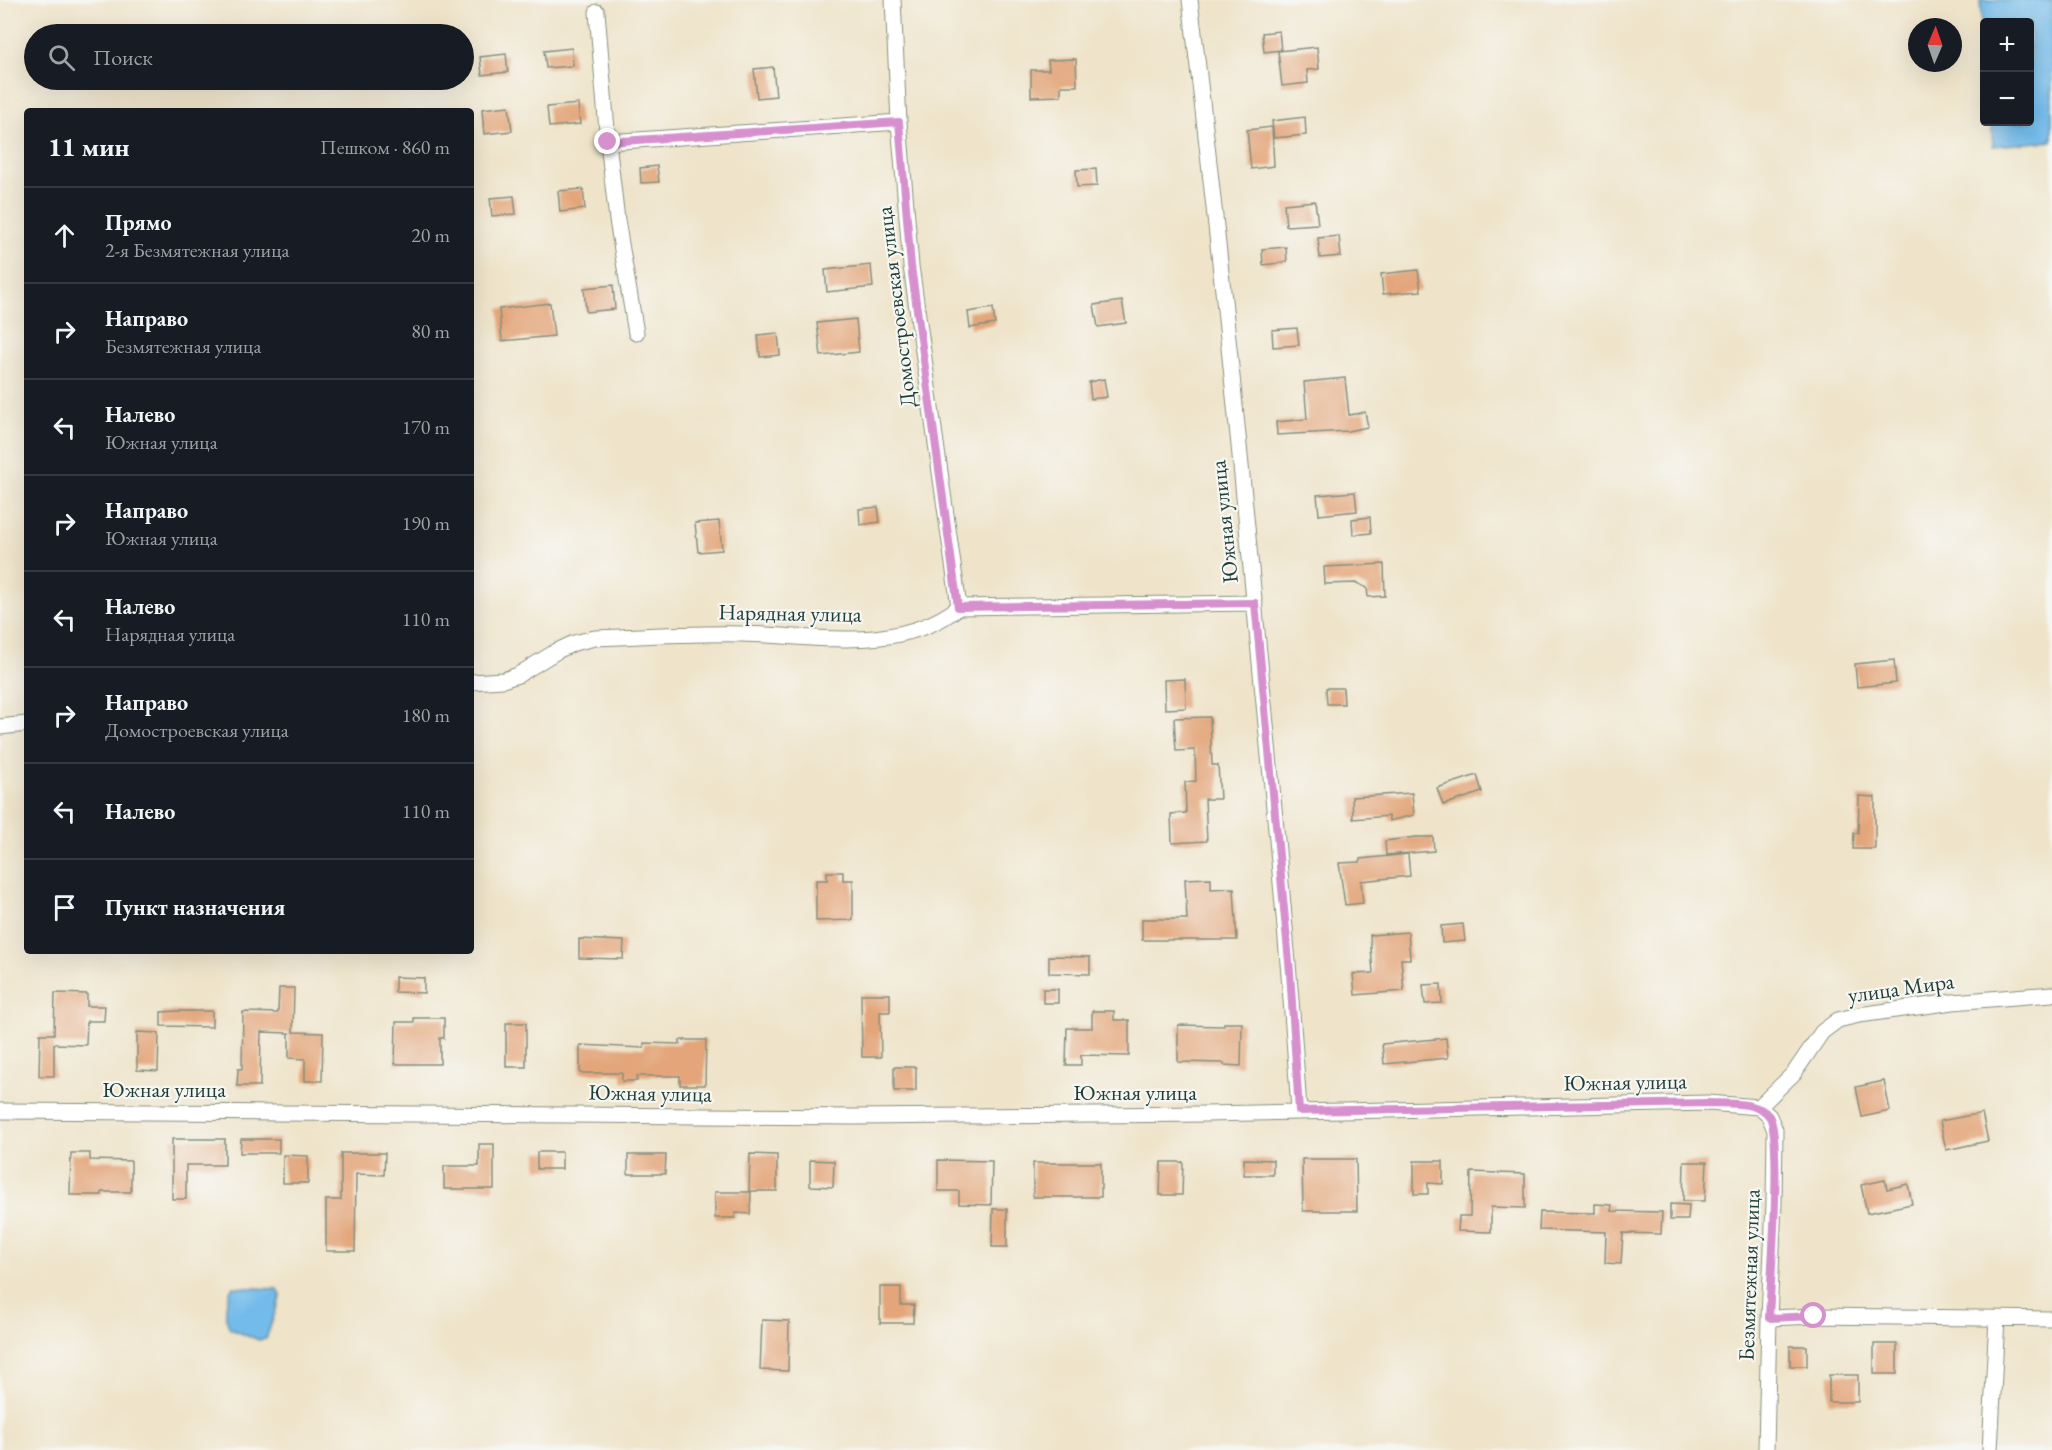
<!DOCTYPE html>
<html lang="ru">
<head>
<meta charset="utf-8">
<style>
  :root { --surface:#171b24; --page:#20242c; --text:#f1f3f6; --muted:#9ea1a6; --line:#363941 }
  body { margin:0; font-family:"EB Garamond",serif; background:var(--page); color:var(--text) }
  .controls { position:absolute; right:18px; top:18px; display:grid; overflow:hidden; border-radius:6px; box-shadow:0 6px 24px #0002 }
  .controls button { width:54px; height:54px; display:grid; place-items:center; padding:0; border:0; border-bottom:2px solid var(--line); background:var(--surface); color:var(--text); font:30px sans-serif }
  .compass { position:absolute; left:1908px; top:18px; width:54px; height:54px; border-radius:50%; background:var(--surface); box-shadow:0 6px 24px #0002; rotate:2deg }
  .stop { position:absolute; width:18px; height:18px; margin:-14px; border:4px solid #d690ce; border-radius:50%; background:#fff }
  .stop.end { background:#d690ce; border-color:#fff; box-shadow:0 2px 6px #0008 }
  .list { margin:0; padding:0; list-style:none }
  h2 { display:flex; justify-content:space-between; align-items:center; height:78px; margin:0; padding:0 24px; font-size:26px }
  h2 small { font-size:20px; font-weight:400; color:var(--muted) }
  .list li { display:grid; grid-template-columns:39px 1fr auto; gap:18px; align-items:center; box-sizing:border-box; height:96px; padding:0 24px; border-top:2px solid var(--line) }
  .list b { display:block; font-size:22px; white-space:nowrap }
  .list p { margin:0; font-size:20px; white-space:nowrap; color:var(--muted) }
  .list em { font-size:20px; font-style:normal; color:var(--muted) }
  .icon { flex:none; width:33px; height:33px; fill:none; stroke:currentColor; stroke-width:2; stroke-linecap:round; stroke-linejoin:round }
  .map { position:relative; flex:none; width:2052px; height:1450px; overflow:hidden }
  .search { position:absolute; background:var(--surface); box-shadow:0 6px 24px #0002; left:24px; top:24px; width:450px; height:66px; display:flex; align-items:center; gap:15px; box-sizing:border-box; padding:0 21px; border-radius:33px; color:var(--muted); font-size:22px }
  .panel { position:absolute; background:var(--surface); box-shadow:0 6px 24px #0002; left:24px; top:108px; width:450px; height:846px; border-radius:6px }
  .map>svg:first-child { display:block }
</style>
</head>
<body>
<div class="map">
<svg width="2052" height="1450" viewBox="0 0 2052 1450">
  <rect width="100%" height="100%" fill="#f6f6f2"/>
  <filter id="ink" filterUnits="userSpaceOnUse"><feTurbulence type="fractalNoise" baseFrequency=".0167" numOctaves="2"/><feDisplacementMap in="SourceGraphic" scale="12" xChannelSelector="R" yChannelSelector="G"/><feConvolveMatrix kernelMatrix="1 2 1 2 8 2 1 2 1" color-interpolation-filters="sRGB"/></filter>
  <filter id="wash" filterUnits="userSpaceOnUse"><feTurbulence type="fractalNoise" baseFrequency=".008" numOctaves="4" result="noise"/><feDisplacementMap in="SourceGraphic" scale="24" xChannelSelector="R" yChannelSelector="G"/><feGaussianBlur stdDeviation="1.35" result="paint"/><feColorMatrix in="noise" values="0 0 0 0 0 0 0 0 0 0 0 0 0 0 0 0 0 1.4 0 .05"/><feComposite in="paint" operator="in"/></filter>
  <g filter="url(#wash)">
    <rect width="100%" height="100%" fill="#efe4ca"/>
    <path fill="#73bbeb" stroke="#497c90" stroke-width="1.5" d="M1980,0H2052V141L1993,146L1991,122H2030V22H1984V53Z
      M232,1287L277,1289L281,1295L266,1339L259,1340L230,1329C223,1316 226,1300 232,1287Z"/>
    <g id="blocks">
      <path fill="#e3a579" d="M1279,31L1281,50L1264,52L1262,33Z
        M1317,47L1319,69L1307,70L1308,83L1282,86L1278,51Z
        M572,48L573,66L546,68L544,51Z
        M506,54L508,72L482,75L480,57Z
        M1076,59L1077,86H1061V96L1031,97V70H1049L1048,60Z
        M773,67L776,96L757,98L754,69Z
        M578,104L580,124L549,127L547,107Z
        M509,106L512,131L484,134L482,109Z
        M1305,117L1306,135L1274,138L1272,121Z
        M1272,127L1274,166L1251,169L1247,130Z
        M657,166L659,182L641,183L640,168Z
        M1096,169L1097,186L1077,187L1076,170Z
        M583,189L585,209L560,212L558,191Z
        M514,196L516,214L492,216L490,198Z
        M1315,201L1318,224L1286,226L1284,204Z
        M1339,236L1341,256L1320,258L1318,238Z
        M1286,247L1287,262L1263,265L1262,249Z
        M871,265L873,287L827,292L825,270Z
        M1418,270L1421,291L1383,294L1381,274Z
        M613,285L615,309L586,312L584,288Z
        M1122,301L1126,323L1098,327L1094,305Z
        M550,303L554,336L502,341L499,309Z
        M993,308L995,324L970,328L968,312Z
        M856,319L859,352L821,356L817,323Z
        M1297,328L1299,345L1273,347L1272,330Z
        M778,333L780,355L760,357L758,335Z
        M1345,378L1349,415L1365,412L1368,427L1348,431L1277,435L1276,422L1307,419L1304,382Z
        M1104,379L1107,397L1091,399L1089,382Z
        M1355,492L1357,511L1319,515L1317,495Z
        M878,507L880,522L860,525L859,509Z
        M1370,517L1371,533L1353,535L1352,519Z
        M719,521L722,550L698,552L695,523Z
        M1384,564L1385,596L1368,597L1367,588L1357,583L1325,584L1324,567Z
        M1894,660L1896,683L1857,687L1855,664Z
        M1185,679L1186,708L1165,709L1164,680Z
        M1326,688H1343L1344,704H1327Z
        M1210,717L1212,765H1218L1220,799H1205L1207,841L1172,843L1171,814L1186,813L1185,782L1196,781L1195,750L1176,751L1174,718Z
        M1477,775L1482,792L1443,805L1437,788Z
        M1412,793L1414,815L1389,821V816L1353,819L1352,797Z
        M1859,796L1875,797V849H1853L1854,833H1858Z
        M1416,837H1433L1434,851L1386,855L1385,841Z
        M1408,854L1410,876L1361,881L1363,903L1345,905L1339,863L1360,862V859Z
        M827,872H843V880H853V920L816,921V880H827Z
        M1211,878V889L1234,888L1237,940H1142V919H1187L1185,879Z
        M1463,924L1465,941L1442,943L1441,926Z
        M1408,932L1410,959H1401L1404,991L1355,995L1353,974L1373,973L1370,935Z
        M579,939L624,941L623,959L579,958Z
        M1049,956L1090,957V974L1049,973Z
        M395,977L424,978V993L395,992Z
        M1441,984L1442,1003L1425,1004L1423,985Z
        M279,988H294L293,1032L323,1033L322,1081H305V1059L289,1058V1033L261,1032L260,1086H237L238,1069H242L243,1012L278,1013Z
        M1043,989H1058V1003H1043Z
        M55,993L87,994V1006H105L104,1021H87L86,1045L54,1044V1076H39L40,1034H54Z
        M861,994H890V1012H880L881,1057H862Z
        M178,1011H212V1027L161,1026V1012Z
        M1092,1011H1114V1020H1129V1056L1081,1055V1065H1066L1067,1028H1092Z
        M414,1018H444V1038H440V1064H395L396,1022H414Z
        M506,1023H526V1067H506Z
        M1224,1023H1242L1241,1066L1224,1065V1063L1178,1062V1025L1224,1026Z
        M137,1032L159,1033L158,1071L137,1070Z
        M1446,1038L1448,1058L1384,1064L1382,1044Z
        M680,1040H706L705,1085H680V1076H637V1081H622V1073H580V1045L644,1048V1043L680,1044Z
        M894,1067H916V1091H894Z
        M1884,1081L1890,1111L1862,1117L1856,1087Z
        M1982,1113L1988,1141L1946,1150L1940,1121Z
        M172,1139H225V1165H186V1199H172Z
        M241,1139H279V1153H240Z
        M479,1144H494V1189H444V1166H479Z
        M537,1152H562V1169H537Z
        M71,1153H90V1160L131,1161V1192H102V1195H70Z
        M341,1153H385L384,1175L356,1174L355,1251H326V1200H341Z
        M750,1154L777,1155V1191H749Z
        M283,1155L308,1156V1183H283Z
        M628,1155H666L665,1174H628Z
        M1244,1159L1273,1160V1175H1244Z
        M1302,1159H1356L1357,1211H1303Z
        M810,1160L834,1161L833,1187L810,1186Z
        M938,1160L992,1161L991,1205L959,1204V1191H938Z
        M1414,1161H1443V1184L1428,1183V1194H1414Z
        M1161,1162H1183L1182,1195H1160Z
        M1684,1162H1707L1705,1201H1683Z
        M1033,1163H1101V1197H1033Z
        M1471,1172L1525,1174V1208L1491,1207V1232L1458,1231L1459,1216H1470Z
        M1885,1180L1887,1189L1908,1184L1912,1204L1867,1213L1861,1185Z
        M715,1192H751L750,1214L735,1213V1218H715Z
        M1595,1204L1612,1205L1611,1211L1662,1212L1661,1234L1623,1233L1621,1264L1605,1263L1606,1232L1539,1230L1540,1212L1595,1213Z
        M1670,1204L1689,1205L1688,1220H1670Z
        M993,1209H1007V1247H992Z
        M880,1287H901V1305H914L913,1323H880Z
        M762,1320L789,1321L788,1371L760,1370Z
        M1874,1344H1897V1374H1874Z
        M1790,1346H1807V1366H1790Z
        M1829,1375H1858V1402H1829Z"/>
    </g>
  </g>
  <g filter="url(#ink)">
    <use href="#blocks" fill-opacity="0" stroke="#87907f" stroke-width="1.5"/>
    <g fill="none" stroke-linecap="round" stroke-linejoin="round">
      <defs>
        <path id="minor" d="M893,0L899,122L911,266L959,607
          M1190,0C1216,214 1238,428 1258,642C1273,798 1289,954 1299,1111
          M597,12L608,142L617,220L636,333
          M608,142L899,122
          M471,682L503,680L518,675L557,651L574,643L595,638C644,636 693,633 742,634C813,635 898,655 959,607L1255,603
          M0,727L27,724
          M1759,1107L1769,1116L1775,1130L1774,1203L1769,1318L1766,1450
          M1759,1107L1794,1073L1822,1032L1838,1020L1859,1015L1953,1002L2052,994
          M0,1111L854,1117L1206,1114L1708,1103L1759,1107
          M1769,1318L1814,1316L2052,1319
          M1990,1450L1997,1318"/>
      </defs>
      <use href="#minor" stroke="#87907f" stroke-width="17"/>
      <use href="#minor" stroke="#fff" stroke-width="15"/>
    </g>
  </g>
  <g fill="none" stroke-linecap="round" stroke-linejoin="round" filter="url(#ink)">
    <path stroke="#d690ce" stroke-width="8" d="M608,142L899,122L911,266L958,607L1255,603L1290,972L1299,1111L1708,1103C1724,1104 1759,1101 1769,1116C1783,1135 1770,1287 1769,1318L1814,1316"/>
  </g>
  <g text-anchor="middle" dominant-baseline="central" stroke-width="4.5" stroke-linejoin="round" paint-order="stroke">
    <g font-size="22" fill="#1f3d34" stroke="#f6f6f2">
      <text transform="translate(896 307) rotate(-97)">Домостроевская улица</text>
      <text transform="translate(1224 522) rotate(-96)">Южная улица</text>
      <text transform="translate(790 613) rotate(1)">Нарядная улица</text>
      <text transform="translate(1901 988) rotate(-8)">улица Мира</text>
      <text transform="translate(1625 1082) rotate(-1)">Южная улица</text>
      <text x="164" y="1089">Южная улица</text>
      <text x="1135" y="1092">Южная улица</text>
      <text transform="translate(650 1093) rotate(1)">Южная улица</text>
      <text transform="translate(1749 1275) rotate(-88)">Безмятежная улица</text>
    </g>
  </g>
</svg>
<div class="controls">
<button>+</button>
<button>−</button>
</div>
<svg class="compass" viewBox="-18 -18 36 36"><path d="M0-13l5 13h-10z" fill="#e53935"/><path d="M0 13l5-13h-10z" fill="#9ea1a6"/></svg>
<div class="stop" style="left:1814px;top:1316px"></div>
<div class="stop end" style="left:608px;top:142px"></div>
<div class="search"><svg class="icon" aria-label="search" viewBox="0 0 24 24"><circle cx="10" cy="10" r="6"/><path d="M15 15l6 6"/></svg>Поиск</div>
<section class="panel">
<h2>11 мин<small>Пешком · 860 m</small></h2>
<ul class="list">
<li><svg class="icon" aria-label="ahead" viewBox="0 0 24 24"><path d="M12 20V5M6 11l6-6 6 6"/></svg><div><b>Прямо</b><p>2-я Безмятежная улица</p></div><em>20 m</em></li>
<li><svg class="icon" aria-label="right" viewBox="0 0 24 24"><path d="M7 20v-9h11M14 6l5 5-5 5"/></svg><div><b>Направо</b><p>Безмятежная улица</p></div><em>80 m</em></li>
<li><svg class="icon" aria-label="left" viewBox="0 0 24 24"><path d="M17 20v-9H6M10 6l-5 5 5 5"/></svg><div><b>Налево</b><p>Южная улица</p></div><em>170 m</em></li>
<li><svg class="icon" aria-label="right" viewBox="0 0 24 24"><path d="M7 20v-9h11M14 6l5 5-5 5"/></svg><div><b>Направо</b><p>Южная улица</p></div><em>190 m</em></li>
<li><svg class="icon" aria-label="left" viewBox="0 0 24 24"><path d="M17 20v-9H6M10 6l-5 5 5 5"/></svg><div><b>Налево</b><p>Нарядная улица</p></div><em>110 m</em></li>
<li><svg class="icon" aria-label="right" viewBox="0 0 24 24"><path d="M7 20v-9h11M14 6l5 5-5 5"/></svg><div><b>Направо</b><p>Домостроевская улица</p></div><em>180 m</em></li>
<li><svg class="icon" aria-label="left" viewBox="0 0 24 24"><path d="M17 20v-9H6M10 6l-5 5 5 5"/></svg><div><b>Налево</b></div><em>110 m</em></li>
<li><svg class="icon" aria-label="arrive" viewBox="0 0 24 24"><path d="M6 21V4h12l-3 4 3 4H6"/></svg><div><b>Пункт назначения</b></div></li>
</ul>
</section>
</div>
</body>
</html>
